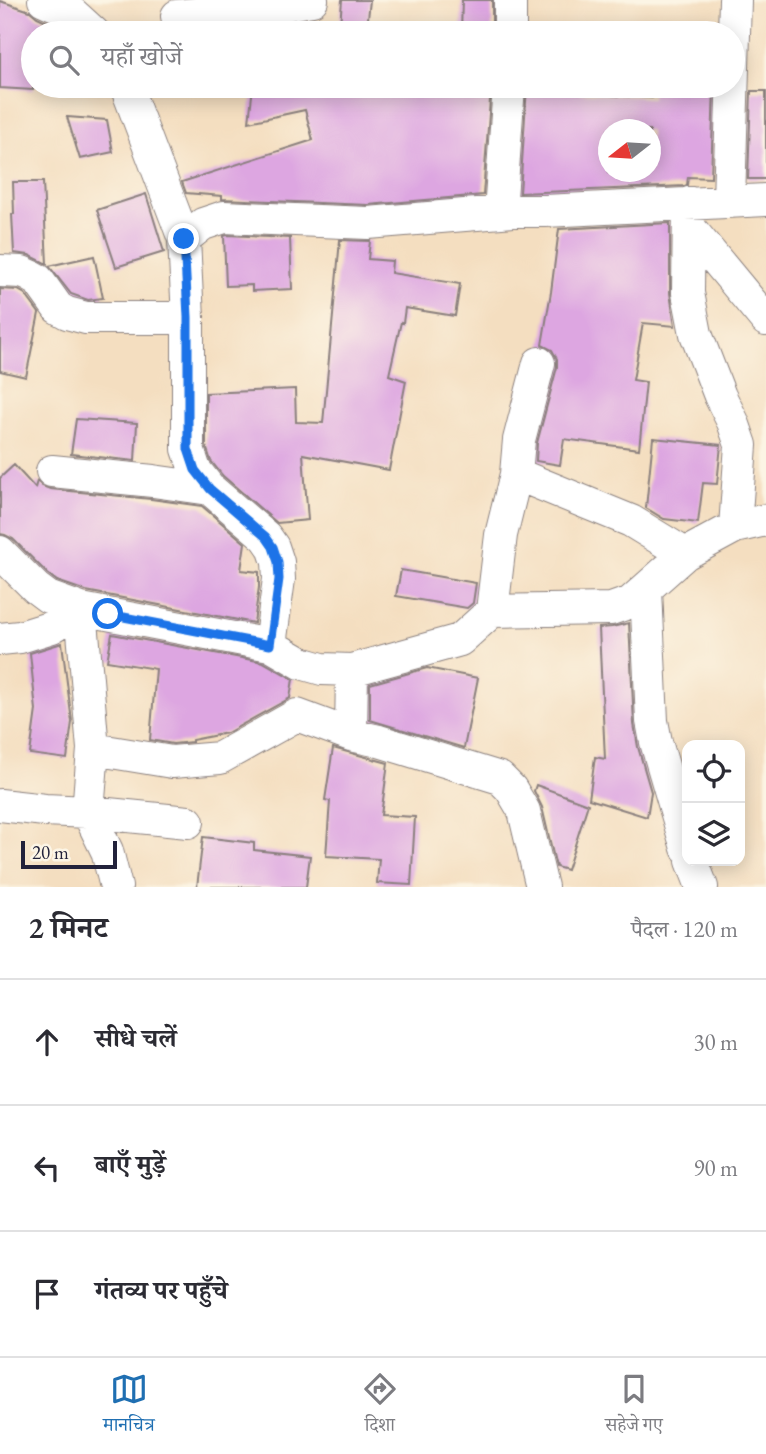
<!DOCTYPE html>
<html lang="hi">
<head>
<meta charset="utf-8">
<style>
  :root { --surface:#fff; --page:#f2f2f3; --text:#2b2b33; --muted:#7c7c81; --line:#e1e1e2; --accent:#1f6fb2 }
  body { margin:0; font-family:"EB Garamond","Noto Serif Devanagari",serif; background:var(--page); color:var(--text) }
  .controls { position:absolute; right:21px; bottom:21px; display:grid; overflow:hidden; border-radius:14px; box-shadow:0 4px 18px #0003 }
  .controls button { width:63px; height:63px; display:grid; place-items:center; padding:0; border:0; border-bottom:2px solid var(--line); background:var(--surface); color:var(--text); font:35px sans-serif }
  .compass { position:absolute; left:598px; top:119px; width:63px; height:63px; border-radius:50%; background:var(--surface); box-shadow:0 4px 18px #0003; rotate:253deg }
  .scale { position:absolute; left:21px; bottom:18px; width:96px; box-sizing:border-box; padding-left:7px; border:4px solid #22223b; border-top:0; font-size:19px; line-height:24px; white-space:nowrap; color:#22223b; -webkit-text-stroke:5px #fcf5e5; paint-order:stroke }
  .stop { position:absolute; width:21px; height:21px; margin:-16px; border:5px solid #1a73e8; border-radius:50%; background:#fff }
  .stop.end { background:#1a73e8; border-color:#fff; box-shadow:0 2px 7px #0008 }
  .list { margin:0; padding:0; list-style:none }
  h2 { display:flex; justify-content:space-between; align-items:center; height:91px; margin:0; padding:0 28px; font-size:30px }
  h2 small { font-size:23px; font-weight:400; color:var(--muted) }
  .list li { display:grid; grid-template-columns:46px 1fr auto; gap:21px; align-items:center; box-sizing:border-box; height:126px; padding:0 28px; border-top:2px solid var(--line) }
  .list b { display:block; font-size:26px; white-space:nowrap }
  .list em { font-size:23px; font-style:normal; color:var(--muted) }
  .icon { flex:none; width:38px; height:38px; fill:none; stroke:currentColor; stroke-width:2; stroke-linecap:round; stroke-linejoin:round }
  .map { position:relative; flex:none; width:766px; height:887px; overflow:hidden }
  .search { position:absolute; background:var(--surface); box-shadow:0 4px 18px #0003; left:21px; right:21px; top:21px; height:77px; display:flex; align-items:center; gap:18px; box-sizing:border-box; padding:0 24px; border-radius:38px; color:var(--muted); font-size:26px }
  .sheet { height:469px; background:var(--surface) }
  nav { display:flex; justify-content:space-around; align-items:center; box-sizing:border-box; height:98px; border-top:2px solid var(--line); background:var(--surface); font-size:19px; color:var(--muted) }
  nav a { display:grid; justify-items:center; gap:4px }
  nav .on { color:var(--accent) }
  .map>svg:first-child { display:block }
</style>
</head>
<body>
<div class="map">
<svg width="766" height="887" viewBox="0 0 766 887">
  <rect width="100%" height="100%" fill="#fcf5e5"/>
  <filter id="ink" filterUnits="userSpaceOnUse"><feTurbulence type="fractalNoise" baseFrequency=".0143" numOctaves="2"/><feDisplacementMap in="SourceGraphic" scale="14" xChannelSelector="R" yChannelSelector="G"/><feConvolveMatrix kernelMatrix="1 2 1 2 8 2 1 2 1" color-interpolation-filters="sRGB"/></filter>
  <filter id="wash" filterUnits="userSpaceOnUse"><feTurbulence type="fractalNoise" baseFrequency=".00686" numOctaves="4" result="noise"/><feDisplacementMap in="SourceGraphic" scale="28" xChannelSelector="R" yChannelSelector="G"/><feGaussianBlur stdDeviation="1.57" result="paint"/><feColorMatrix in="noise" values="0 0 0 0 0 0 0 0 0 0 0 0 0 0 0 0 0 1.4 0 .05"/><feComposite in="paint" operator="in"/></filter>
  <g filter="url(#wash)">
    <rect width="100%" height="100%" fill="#f4dec0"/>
    <g id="blocks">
      <path fill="#dda6e1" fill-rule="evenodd" d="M342,0H370L367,28L340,25Z
        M462,0H492V33H461Z
        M0,1L30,11L37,17L61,28L67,33H33V90L0,88Z
        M253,86H382L381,93L460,95V86H491L483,195L368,205L222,199V196L186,193L182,182L313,140L305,110L249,122Z
        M527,86H581L580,93L652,98L653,86H714L711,178L688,177L687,185L685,186L520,193ZM608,130H650V172H608Z
        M751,91H766V179H748Z
        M67,117L107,120L113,152L80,159Z
        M13,182H43L47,264L29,255L14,253L12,214H14Z
        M146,194L164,252L116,267L97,210Z
        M670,223V293L675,326L643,323L633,380L646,382L639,449L564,439L560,465L536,461L537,443L557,367V359L552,350L542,345L551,292L559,229Z
        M227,235L290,238L292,289L252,291V285L226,286L224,236Z
        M340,240L370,241L368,259L392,261L391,273L460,284L455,316L405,308L403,323L401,322L389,375L406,381L389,470L303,454L308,520L277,523L223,476L211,461L206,446V393L295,389L296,422L323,423Z
        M94,256L103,298L88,300L71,294L49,266Z
        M0,289L18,290L25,294L39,313L26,377L0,371Z
        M76,419L137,423L135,461L71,454Z
        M653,438L721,445L717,484L703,483L698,523L664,519L646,508Z
        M14,465L35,488L37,481L42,486L50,489L151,499L202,506L245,543L241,570L259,572V587L254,623L86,591L57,581L48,574L13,539L5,535L0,534V478Z
        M401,570L476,583L473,603L467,608L396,596Z
        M629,623L634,724L638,747L651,792L647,817L589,799L595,757L605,759L599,628L612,627Z
        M112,634L263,662L293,679L290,698L227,733L192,740V742L173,744L150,740L156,669L107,661Z
        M62,643L72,722L67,759L30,754L36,710L30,653Z
        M427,668L478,678L464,748L370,720V684Z
        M333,748L388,763L381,815L415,817L411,885L377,883L379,859L326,856L330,801L325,800Z
        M536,785L588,804L567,870L556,867L542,807L534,791Z
        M203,837L254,843V850L310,856L306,887H197Z"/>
    </g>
  </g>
  <g filter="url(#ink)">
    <use href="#blocks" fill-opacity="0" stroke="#8b807e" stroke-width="2"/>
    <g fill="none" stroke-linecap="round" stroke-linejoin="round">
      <defs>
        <path id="minor" d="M44,0L71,12L94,33
          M510,0V33
          M177,16L284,5L312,0
          M126,86L184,239L188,318V449L195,470L210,489L266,537L273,547L278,562L279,579L270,645L301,663L322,669L352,670L460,640L492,611L611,609L631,602L685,554L735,527L766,520
          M729,201L735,0
          M689,203L688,293L696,334L720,396L733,422L741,445L735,527
          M500,212L509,86
          M689,227L766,320
          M184,239L203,224L224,217L368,223L513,211H545L766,200
          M0,271L22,272L31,276L38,280L58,308L67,313L86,318H188
          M52,471L153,481L210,489
          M516,474L631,521L685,554
          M0,552L36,588L48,597L81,609L270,645
          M646,590L652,721L656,742L687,848
          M492,611L501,535L516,474L519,440L539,363
          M0,639L20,637L52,627L81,609L93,749
          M351,735L352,670
          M0,805L45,810L88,812L107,851L116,887
          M188,822L88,812L93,749L172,762L220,758L297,715L351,735L379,741L500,778L511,789L524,811L542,887
          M692,861L702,887"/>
      </defs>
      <use href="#minor" stroke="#8b807e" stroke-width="34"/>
      <use href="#minor" stroke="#fff" stroke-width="32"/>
    </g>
  </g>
  <g fill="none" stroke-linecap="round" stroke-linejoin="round" filter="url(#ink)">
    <path stroke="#1a73e8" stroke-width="9" d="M108,614L270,645L279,579L278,562L273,547L266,537L210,489L195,470L188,449V317L184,239"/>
  </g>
</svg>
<div class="controls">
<button><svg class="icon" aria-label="locate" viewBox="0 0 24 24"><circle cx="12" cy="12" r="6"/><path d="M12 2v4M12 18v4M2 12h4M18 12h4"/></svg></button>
<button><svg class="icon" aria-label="layers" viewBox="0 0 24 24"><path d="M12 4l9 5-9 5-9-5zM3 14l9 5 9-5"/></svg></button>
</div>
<svg class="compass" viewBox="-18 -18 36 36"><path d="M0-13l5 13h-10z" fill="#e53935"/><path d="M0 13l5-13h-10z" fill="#7c7c81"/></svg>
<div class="scale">20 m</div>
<div class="stop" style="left:108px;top:614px"></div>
<div class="stop end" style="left:184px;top:239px"></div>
<div class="search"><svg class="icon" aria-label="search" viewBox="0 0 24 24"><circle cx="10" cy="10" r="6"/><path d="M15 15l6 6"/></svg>यहाँ खोजें</div>
</div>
<section class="sheet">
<h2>2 मिनट<small>पैदल · 120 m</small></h2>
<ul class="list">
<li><svg class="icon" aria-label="ahead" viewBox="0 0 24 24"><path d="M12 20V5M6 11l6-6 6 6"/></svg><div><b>सीधे चलें</b></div><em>30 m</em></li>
<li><svg class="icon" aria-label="left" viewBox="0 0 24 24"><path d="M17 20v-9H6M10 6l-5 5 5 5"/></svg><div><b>बाएँ मुड़ें</b></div><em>90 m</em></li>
<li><svg class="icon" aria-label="arrive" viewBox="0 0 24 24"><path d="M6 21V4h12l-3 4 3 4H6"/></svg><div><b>गंतव्य पर पहुँचे</b></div></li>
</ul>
</section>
<nav>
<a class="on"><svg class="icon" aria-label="map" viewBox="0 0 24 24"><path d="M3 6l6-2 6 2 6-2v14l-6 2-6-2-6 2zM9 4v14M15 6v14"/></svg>मानचित्र</a>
<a><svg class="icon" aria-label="directions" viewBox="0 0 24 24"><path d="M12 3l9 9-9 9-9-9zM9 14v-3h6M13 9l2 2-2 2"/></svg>दिशा</a>
<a><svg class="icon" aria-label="saved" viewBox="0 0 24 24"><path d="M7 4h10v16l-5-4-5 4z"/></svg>सहेजे गए</a>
</nav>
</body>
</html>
